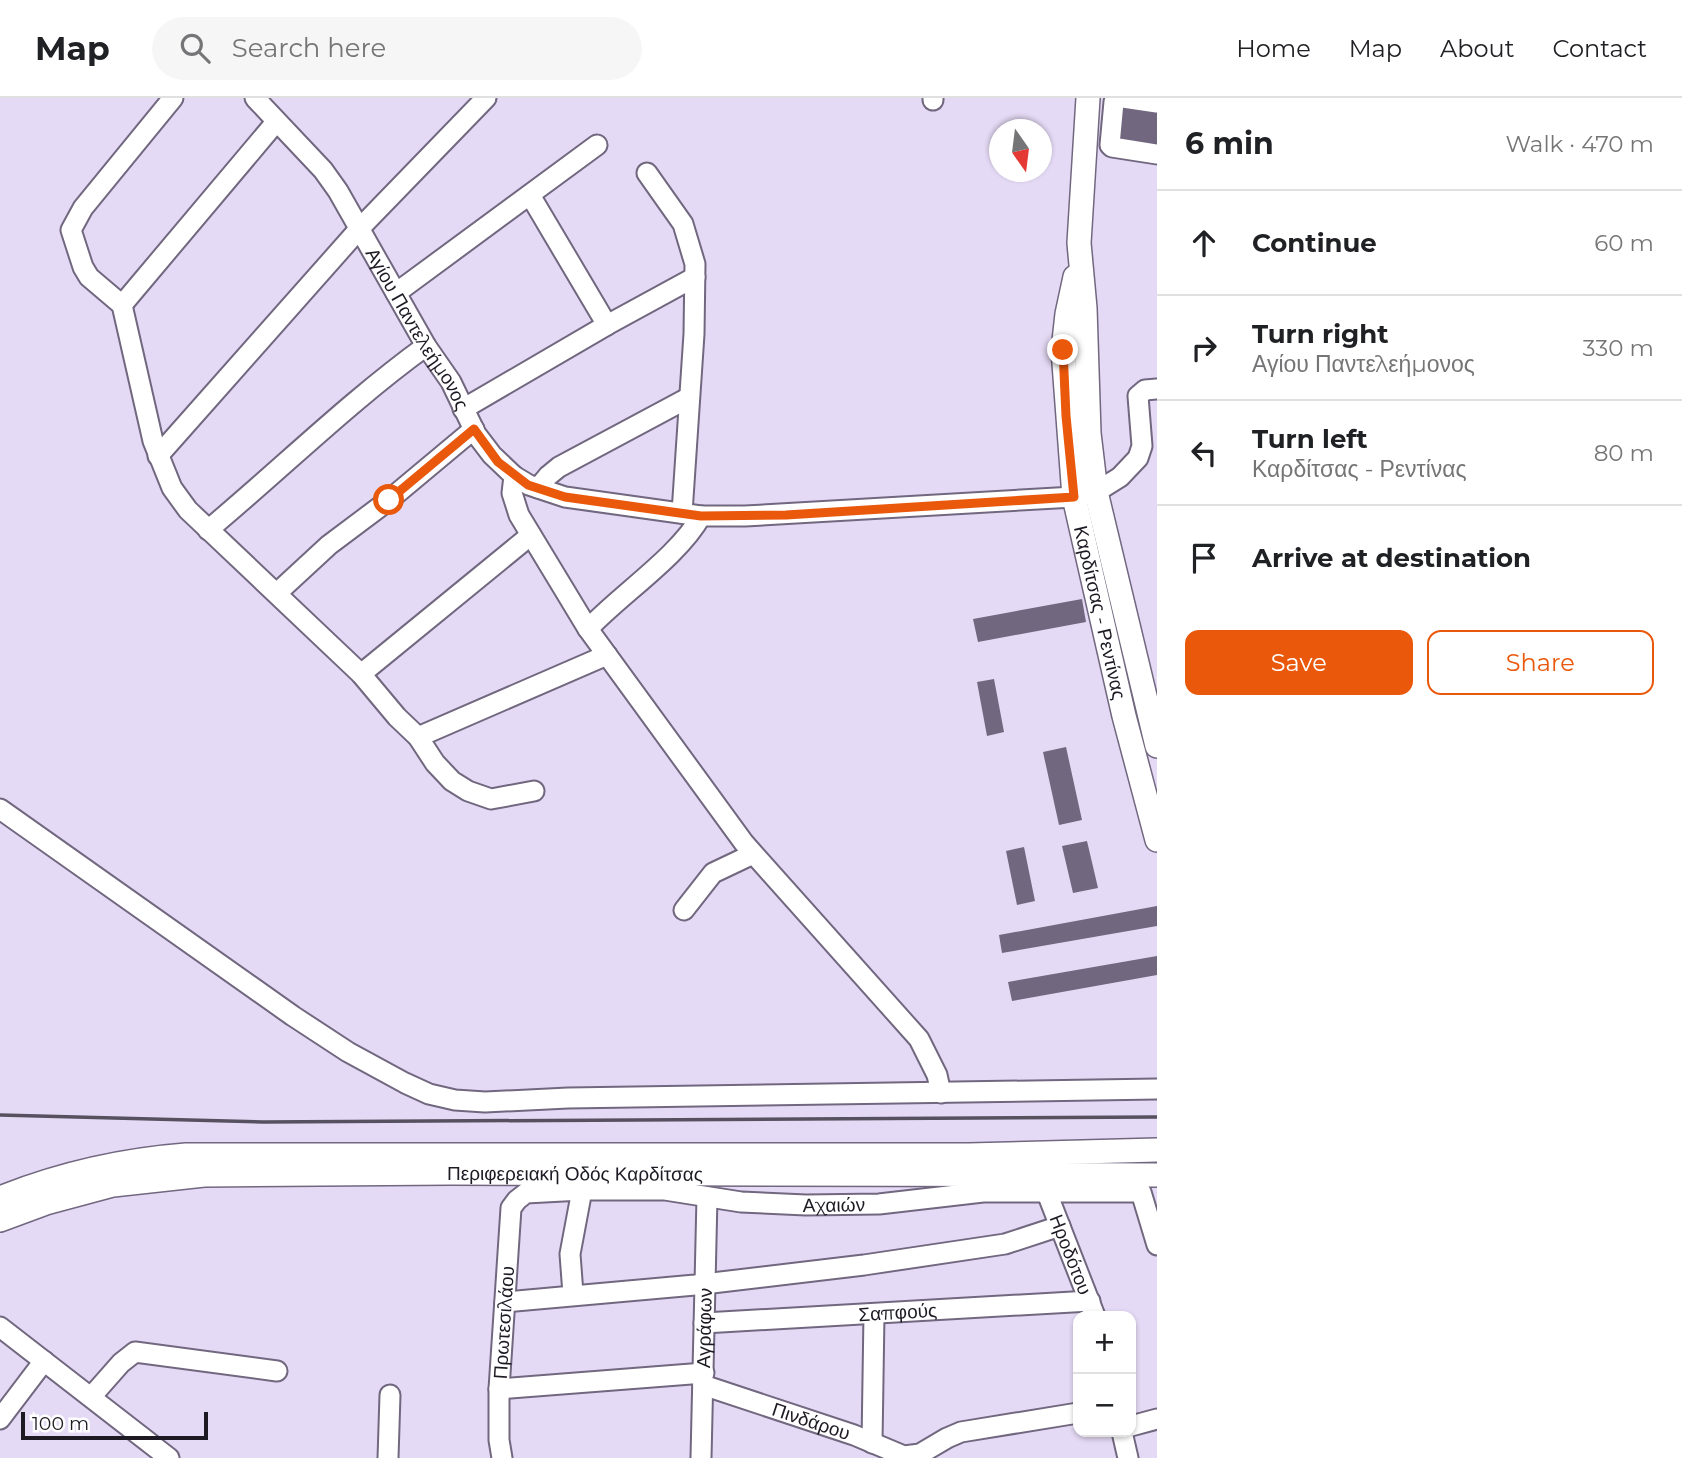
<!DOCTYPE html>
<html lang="en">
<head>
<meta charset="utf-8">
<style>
  :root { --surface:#fff; --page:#f6f6f6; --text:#202124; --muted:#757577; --line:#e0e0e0; --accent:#ea580c }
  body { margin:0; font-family:Montserrat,sans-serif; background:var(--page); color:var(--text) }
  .controls { position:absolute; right:21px; bottom:21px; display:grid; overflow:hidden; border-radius:14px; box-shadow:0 2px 5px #0004 }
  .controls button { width:63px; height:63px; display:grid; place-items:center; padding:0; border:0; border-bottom:2px solid var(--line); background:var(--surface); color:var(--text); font:35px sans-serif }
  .compass { position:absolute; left:989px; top:21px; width:63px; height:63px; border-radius:50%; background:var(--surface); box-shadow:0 2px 5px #0004; rotate:166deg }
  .scale { position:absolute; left:21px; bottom:18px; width:187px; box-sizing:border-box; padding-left:7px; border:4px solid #1e1a24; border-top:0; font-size:19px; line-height:24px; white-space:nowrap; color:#1e1a24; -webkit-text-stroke:5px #fff; paint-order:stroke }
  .stop { position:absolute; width:21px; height:21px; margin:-16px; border:5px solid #ea580c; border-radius:50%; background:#fff }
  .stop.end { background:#ea580c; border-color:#fff; box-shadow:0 2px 7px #0008 }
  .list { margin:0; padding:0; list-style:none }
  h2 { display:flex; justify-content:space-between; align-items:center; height:91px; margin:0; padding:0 28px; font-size:30px }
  h2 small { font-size:23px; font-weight:400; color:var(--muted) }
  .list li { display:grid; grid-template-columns:46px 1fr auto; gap:21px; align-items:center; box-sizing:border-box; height:105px; padding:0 28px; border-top:2px solid var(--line) }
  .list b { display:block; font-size:26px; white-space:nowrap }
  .list p { margin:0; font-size:23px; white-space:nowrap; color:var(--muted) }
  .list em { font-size:23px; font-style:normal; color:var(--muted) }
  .actions { display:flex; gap:14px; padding:21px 28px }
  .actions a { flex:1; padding:16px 0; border:2px solid var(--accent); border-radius:14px; text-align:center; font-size:24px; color:var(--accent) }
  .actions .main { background:var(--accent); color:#fff }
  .icon { flex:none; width:38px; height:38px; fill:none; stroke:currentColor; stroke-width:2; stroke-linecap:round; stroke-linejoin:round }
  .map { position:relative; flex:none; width:1157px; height:1360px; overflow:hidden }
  header { display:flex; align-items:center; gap:42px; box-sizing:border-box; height:98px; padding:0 35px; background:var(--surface); border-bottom:2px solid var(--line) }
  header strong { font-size:33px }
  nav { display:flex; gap:38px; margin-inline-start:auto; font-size:24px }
  .search { width:490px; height:63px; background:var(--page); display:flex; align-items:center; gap:18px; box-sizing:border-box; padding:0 24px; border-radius:38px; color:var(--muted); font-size:26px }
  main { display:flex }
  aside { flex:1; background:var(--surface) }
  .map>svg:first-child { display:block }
</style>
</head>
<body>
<header>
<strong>Map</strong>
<div class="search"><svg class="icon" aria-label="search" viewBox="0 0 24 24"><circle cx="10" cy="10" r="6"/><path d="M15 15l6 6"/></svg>Search here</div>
<nav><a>Home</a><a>Map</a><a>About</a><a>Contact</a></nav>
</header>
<main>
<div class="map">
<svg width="1157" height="1360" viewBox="0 0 1157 1360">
  <rect width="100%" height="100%" fill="#e5daf5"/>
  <path fill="#71677f" d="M1123,4L1157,8V49L1118,43Z
    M1082,501L1086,524L978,544L973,521Z
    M994,581L1004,634L987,638L977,584Z
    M1066,649L1082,722L1059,727L1043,654Z
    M1087,743L1098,790L1073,795L1062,748Z
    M1024,749L1035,803L1017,807L1006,753Z
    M1157,808V828L1002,855L999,837Z
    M1157,858V877L1012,903L1008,884Z"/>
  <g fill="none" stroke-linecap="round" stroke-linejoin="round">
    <defs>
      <g id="minor">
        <path d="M173,0L83,110L71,132L83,169L89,179L122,207L153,343L172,390L188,412L361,576L397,619L418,639L435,665L452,683L468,693L491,701L534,693"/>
        <path id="s1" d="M255,0L323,72L338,93L426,248L451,284L476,336L492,357L514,378L529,387L565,399L701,418H745L1074,399L1096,394L1120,379L1138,360L1142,348L1138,298L1145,292L1157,291"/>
        <path d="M1118,0L1114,4L1110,47L1112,49L1157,56"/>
        <path d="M1123,0L1157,5"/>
        <path d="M933,2V0"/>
        <path d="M647,75L683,126L695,166L694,236L682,415"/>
        <path d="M530,97L607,227"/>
        <path d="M396,195L597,47"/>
        <path d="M122,207L276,24"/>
        <path d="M463,311L607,227L695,179"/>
        <path d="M158,358L360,130L486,0"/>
        <path d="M514,378L512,395L519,417L588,531L744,745L919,941L937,977L941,995"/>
        <path d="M538,390L548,378L559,369L688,300"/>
        <path d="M208,432C281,371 350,303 426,248"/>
        <path d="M277,495L329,447L389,402L474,331"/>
        <path d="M588,531C621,496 679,458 701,418"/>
        <path d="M361,576L531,437"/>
        <path d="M418,639L607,557"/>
        <path d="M0,711L293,918L348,954L405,985L429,996L455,1002L485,1004L568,1000L1157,991"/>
        <path d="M684,812L713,775L753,756"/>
        <path id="s2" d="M1047,1095L1095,1218"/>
        <path d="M573,1196L570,1156L582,1092"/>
        <path d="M505,1204L695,1187L864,1167L1005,1146L1060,1128"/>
        <path id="s3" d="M704,1225L1090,1203"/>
        <path d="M0,1229L169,1360"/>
        <path id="s4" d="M703,1287L854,1337L904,1358L920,1356L947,1340L961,1334L1078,1315"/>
        <path d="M499,1291L704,1275"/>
        <path d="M91,1299L121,1265L135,1254L277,1273"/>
        <path d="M0,1321L44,1263"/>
        <path d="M1131,1328L1157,1321"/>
        <path d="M1122,1334L1128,1360"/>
        <path d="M872,1345L874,1216"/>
        <path d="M388,1360L390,1297"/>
        <path id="s5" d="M502,1360L499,1342V1291L511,1110L517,1102L526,1095L582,1092H665L741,1104L806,1107L879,1106L983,1094H1141L1157,1147"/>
        <path id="s6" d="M701,1360L707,1099"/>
      </g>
      <g id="major">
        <path d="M1088,0L1079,145L1085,210L1089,335L1096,394L1157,648"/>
        <path id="s7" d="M1075,179L1067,216L1063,252L1074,399L1124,618L1157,742"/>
        <path d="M0,1100C60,1076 121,1062 186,1057H969L1157,1052"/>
        <path id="s8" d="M0,1122L46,1105L113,1087L204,1077L451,1075L1157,1077"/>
      </g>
    </defs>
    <use href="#minor" stroke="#71677f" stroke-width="23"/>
    <use href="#major" stroke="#71677f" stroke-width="26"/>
    <use href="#minor" stroke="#fff" stroke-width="19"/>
    <use href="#major" stroke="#fff" stroke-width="23"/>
    <path stroke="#56505f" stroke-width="3.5" d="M0,1017L263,1024L1157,1019"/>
  </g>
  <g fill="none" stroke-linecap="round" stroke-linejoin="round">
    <path stroke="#ea580c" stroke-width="9" d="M389,402L474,331L498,364L528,387L565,399L701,418L786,417L1074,399L1066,318L1063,252"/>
  </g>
  <g text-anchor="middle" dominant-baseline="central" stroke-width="7" stroke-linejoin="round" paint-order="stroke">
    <g font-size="19" fill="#1e1a24" stroke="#fff">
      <text stroke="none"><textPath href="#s1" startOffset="284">Αγίου Παντελεήμονος</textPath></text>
      <text stroke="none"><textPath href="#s7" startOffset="340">Καρδίτσας - Ρεντίνας</textPath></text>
      <text stroke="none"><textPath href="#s8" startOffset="581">Περιφερειακή Οδός Καρδίτσας</textPath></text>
      <text stroke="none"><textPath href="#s5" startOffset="581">Αχαιών</textPath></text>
      <text stroke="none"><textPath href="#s2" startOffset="66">Ηροδότου</textPath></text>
      <text stroke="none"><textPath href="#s3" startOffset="194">Σαπφούς</textPath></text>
      <text stroke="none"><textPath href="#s5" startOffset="136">Πρωτεσιλάου</textPath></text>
      <text stroke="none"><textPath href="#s6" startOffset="130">Αγράφων</textPath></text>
      <text stroke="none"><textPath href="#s4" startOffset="114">Πινδάρου</textPath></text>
    </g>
  </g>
</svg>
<div class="controls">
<button>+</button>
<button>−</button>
</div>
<svg class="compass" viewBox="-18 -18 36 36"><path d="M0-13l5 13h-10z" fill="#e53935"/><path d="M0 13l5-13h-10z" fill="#757577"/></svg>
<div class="scale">100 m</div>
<div class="stop" style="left:389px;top:402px"></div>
<div class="stop end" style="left:1063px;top:252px"></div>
</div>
<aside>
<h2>6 min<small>Walk · 470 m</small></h2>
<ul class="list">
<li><svg class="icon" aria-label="ahead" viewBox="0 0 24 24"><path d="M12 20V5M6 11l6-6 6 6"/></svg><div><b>Continue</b></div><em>60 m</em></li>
<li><svg class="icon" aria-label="right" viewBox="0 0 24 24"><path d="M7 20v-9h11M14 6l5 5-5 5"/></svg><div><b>Turn right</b><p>Αγίου Παντελεήμονος</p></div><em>330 m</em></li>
<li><svg class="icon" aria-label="left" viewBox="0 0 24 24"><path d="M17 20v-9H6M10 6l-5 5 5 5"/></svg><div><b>Turn left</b><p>Καρδίτσας - Ρεντίνας</p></div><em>80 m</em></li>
<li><svg class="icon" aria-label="arrive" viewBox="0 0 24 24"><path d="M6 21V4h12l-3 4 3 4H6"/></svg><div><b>Arrive at destination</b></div></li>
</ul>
<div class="actions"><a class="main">Save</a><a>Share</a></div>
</aside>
</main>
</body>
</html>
